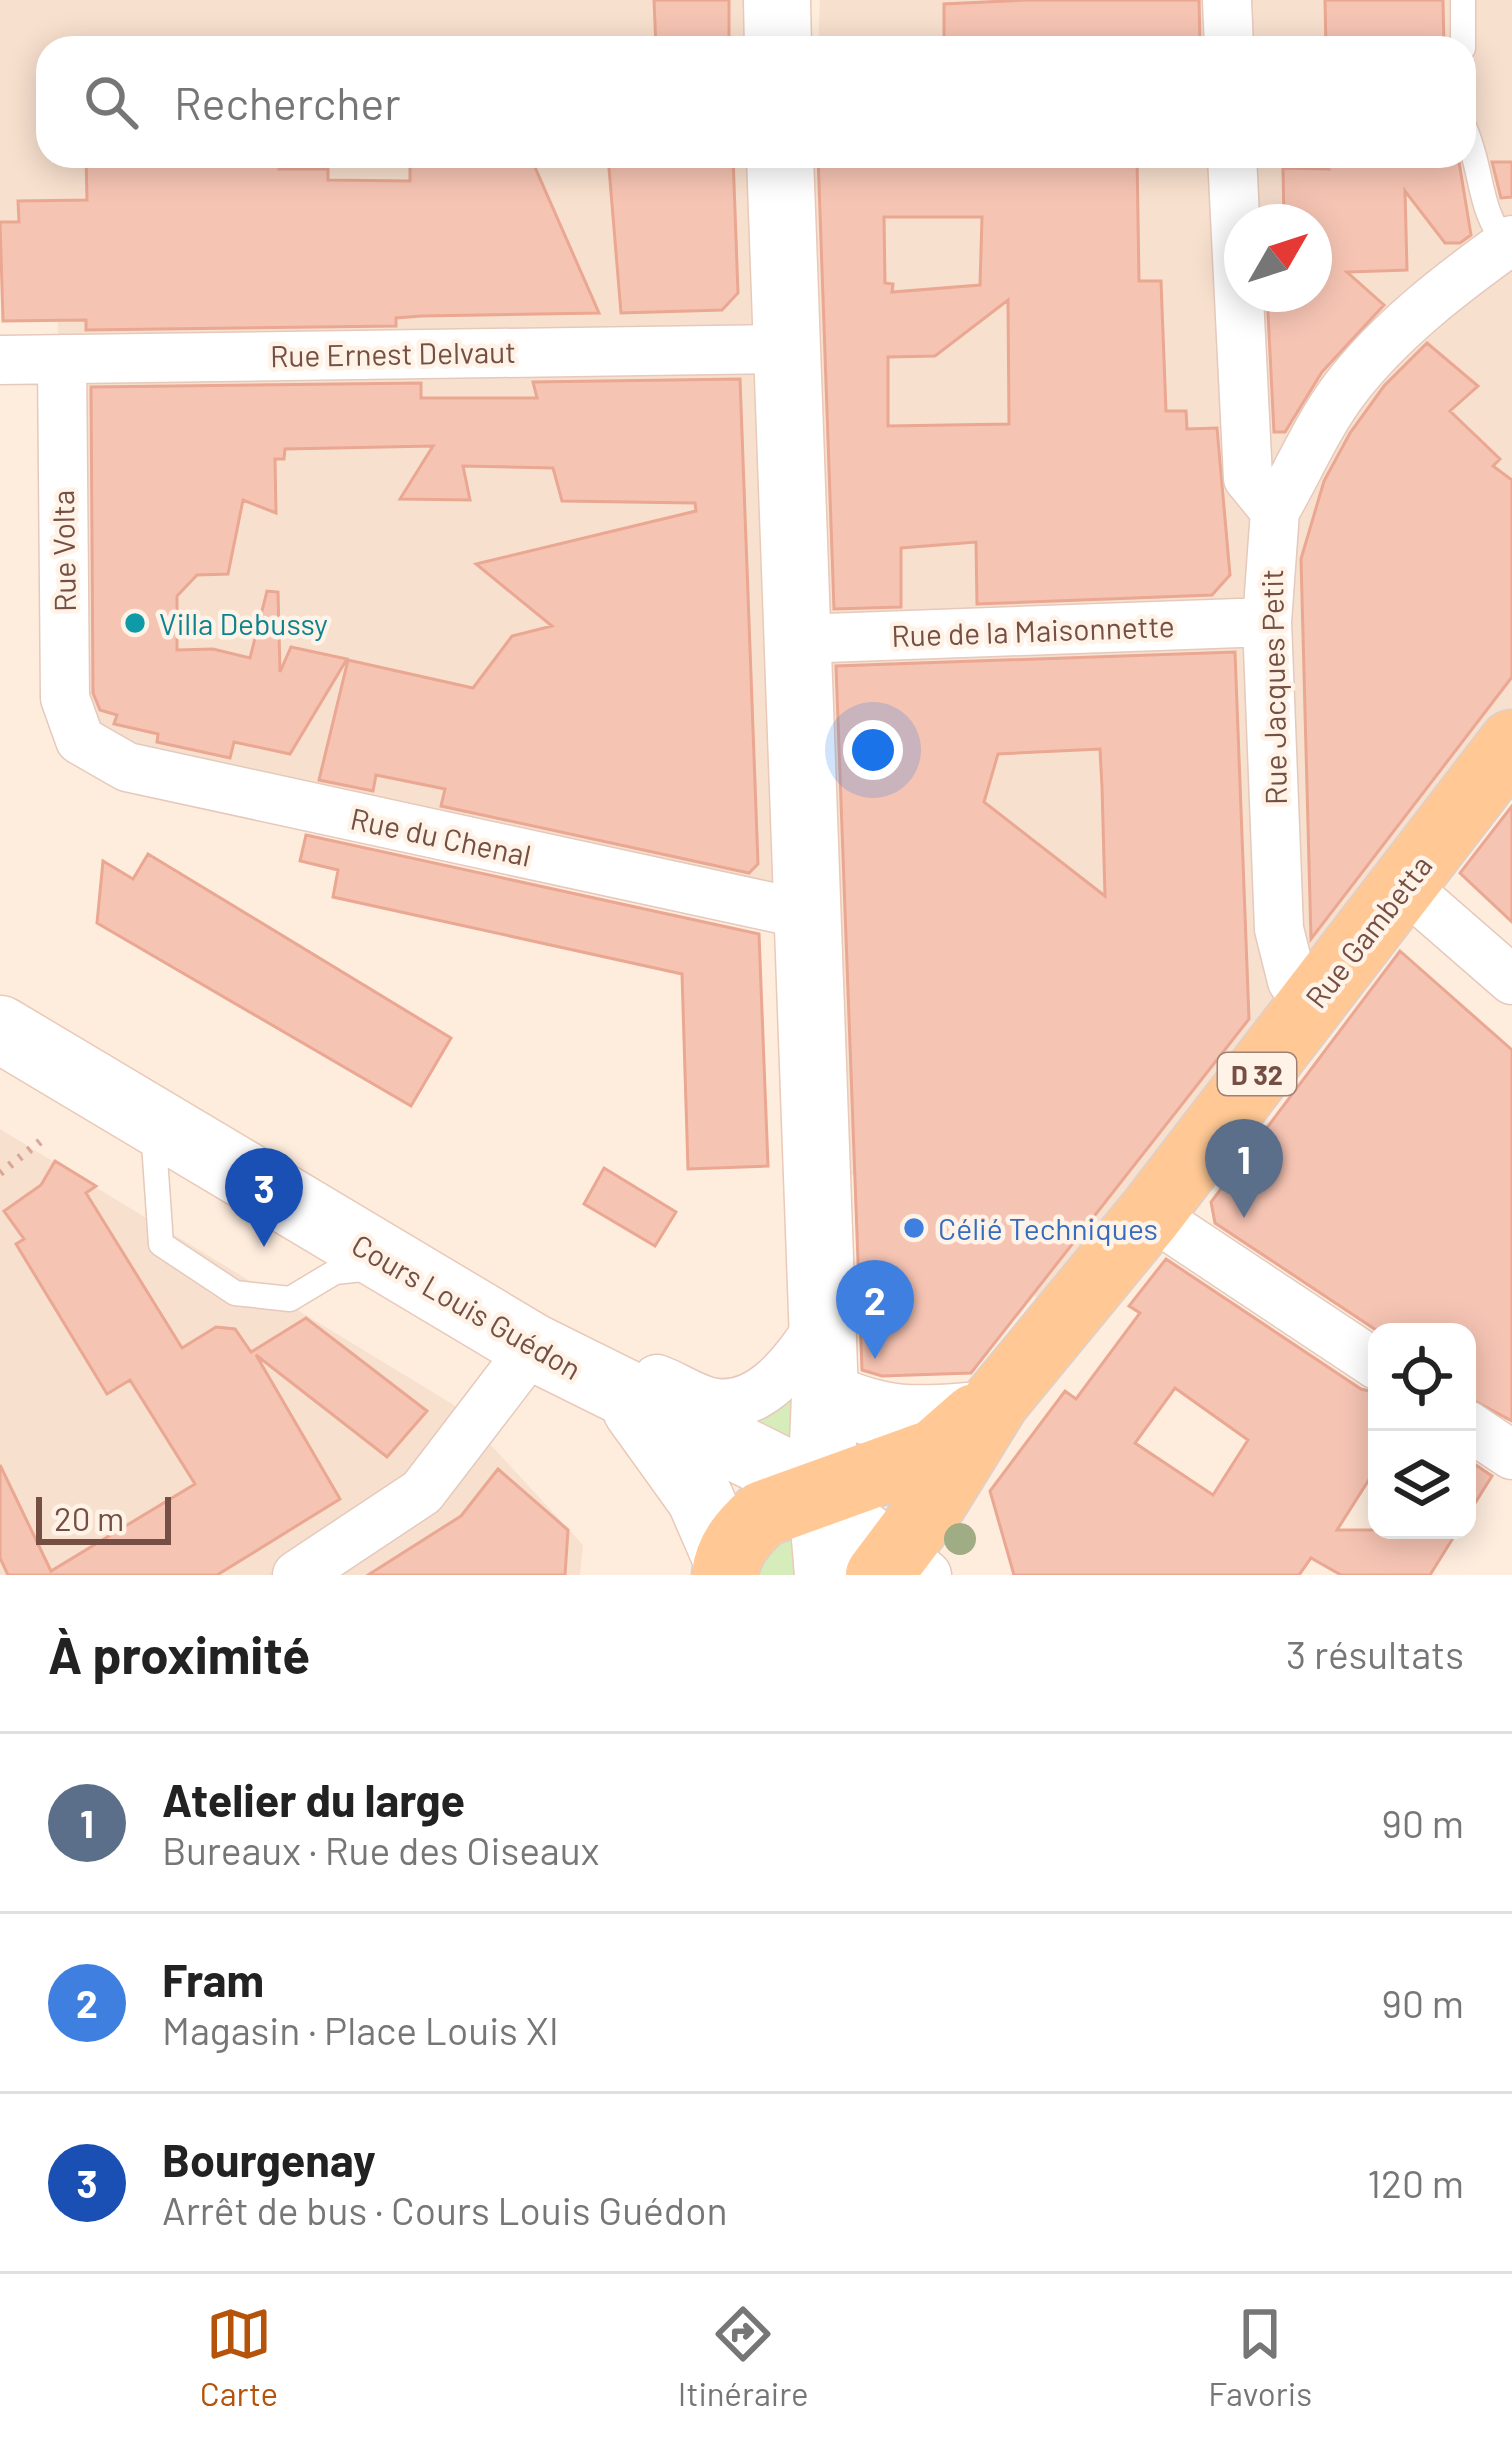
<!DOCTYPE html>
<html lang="fr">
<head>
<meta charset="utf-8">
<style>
  :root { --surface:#fff; --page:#f6f6f6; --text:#222; --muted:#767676; --line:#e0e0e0; --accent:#b45309 }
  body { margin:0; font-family:Barlow,sans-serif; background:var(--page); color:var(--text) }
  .controls { position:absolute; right:36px; bottom:36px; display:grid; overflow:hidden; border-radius:24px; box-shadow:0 6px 30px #0003 }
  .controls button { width:108px; height:108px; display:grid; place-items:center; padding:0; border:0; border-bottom:3px solid var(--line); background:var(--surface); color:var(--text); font:60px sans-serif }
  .compass { position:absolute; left:1224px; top:204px; width:108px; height:108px; border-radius:50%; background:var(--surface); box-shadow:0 6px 30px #0003; rotate:51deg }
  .scale { position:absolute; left:36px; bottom:30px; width:135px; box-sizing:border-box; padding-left:12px; border:6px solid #764f44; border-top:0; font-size:33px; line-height:42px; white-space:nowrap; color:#764f44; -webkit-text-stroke:9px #fff2e6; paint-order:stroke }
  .you { position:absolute; left:873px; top:750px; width:42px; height:42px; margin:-30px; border:9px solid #fff; border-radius:50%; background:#1a73e8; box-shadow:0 0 0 18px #1a73e833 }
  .badge { display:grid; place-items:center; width:78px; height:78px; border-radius:50%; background:var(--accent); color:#fff; font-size:39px; font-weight:700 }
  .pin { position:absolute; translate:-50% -99px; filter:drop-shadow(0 3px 6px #0008) }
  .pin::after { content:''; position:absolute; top:63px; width:42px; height:36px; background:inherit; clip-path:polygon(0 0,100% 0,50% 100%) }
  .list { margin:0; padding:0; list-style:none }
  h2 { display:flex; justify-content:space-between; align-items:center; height:156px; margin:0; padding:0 48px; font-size:51px }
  h2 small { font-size:39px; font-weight:400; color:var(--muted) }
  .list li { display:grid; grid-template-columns:78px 1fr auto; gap:36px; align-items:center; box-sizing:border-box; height:180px; padding:0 48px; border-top:3px solid var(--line) }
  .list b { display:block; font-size:45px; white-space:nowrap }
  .list p { margin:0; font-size:39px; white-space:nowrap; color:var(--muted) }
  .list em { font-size:39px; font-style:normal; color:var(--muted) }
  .icon { flex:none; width:66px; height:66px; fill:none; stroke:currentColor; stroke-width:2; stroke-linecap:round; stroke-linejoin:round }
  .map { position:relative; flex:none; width:1512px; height:1575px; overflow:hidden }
  .search { position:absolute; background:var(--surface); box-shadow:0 6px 30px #0003; left:36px; right:36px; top:36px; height:132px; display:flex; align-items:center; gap:30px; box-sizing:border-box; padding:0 42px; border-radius:36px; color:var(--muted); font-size:45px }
  .sheet { height:696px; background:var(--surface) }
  nav { display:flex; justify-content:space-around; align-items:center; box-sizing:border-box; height:168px; border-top:3px solid var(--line); background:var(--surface); font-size:33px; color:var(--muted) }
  nav a { display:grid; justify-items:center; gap:6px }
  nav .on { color:var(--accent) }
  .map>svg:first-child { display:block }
</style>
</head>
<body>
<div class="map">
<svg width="1512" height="1575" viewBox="0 0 1512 1575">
  <rect width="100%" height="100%" fill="#feeddd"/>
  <path fill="#f8e0ce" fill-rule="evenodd" d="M0,0H755L757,48H48V156H760L781,892L63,748L57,277L0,275Z
    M820,0H1512V710L1053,1308L831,1161L803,447L814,156H1464V48H818ZM1242,222H1314V294H1242Z
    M0,1129L454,1405L583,1545L580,1575H0Z"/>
  <path fill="#d6ecbb" d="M797,1393L801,1461L750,1416Z
    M784,1518L808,1575H745Z"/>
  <path fill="#f6c4b3" stroke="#eaa792" stroke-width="3" fill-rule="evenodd" d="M654,0H729V48H656Z
    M1026,0H1199L1200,41H1135V48H944V4Z
    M1325,0H1443L1444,48H1326Z
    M86,156H278L279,169H328V180L410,181V164L460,156H530L599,313L422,316L396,318V326L86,330V320L3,321L0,222H19L18,201L87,200Z
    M608,156H733L738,293L722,310L621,313Z
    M818,156H1137L1139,281H1161L1166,411H1186L1187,429L1217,428L1230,575L1212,595L977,604L976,542L901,548V607L834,609ZM884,217H982L980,285L892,292L893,284L885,283ZM1008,300L1009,424L888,426V357L935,356Z
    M1328,156L1459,162L1471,235L1460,243H1445L1405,191L1407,270L1347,272L1384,305L1322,372L1285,432H1274L1267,294H1314V222H1284L1283,168L1329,169Z
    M1492,162H1512V197L1501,198Z
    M1427,343L1478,386L1450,411L1500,459L1493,466L1512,480V677L1311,939L1301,559L1324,481L1350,433L1384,386Z
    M740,379L758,864L749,873L441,806L445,789L376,775L373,791L319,780L348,660L473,688L512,636L552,626L476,564L696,511L695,503L562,501L553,468L463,466L470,500L400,499L433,446L285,449L284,459H275L276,513L243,500L228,574L197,575L177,596V650L213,649L250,658L267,591L278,592L280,672L291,647L347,659L290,754L234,742L230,758L157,742L158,734L114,724L117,715L100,710L93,693L91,387L421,383V398H537L533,382Z
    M1235,652L1249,1019L971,1373L882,1376L862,1370L836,666ZM1100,749L1102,787L1105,896L984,802L998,754Z
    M1512,806V922L1460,873Z
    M306,835L759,934L768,1166L688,1169L682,974L333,897L338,870L300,861Z
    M148,854L451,1038L411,1106L97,923L103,861L133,879Z
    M1400,951L1512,1050V1421L1467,1397V1332H1379L1215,1223L1211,1202Z
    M55,1161L96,1186L86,1193L182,1348L216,1327L235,1329L251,1352L306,1318L427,1411L387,1457L256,1355L340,1499L217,1575H8L0,1558V1465L51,1571L195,1484L130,1380L107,1394L16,1244L24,1239L4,1211L41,1185Z
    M604,1168L676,1212L655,1246L584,1204Z
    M1166,1259L1361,1389L1377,1393V1467L1337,1530H1458L1430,1575H1341L1311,1558L1299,1575H1014L990,1491L1065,1391L1076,1399L1140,1313L1129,1306ZM1175,1388L1248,1440L1213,1495L1135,1443Z
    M1467,1459L1492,1476L1467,1516Z
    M498,1469L568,1530L565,1575H368L461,1516Z"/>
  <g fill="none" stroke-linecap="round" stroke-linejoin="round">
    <defs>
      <path id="lane" d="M1463,0V48
        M1464,127C1483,168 1477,208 1506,244
        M153,1129L161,1244L235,1293L290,1299L335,1272L372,1268"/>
      <path id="street" d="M1227,0L1229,48
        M1232,156L1248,478L1275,511L1267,622L1279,929L1292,981L1312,1003
        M62,359L65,698L80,740L127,767L808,915
        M0,360L785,349
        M1275,511C1298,472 1317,426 1345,389C1390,330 1452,283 1512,240
        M799,639L1267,622
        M1404,886L1512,980
        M1150,1214L1377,1365
        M657,1379C674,1385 693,1398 710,1402C762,1413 797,1359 821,1324
        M1467,1425L1512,1455
        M821,1490L927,1575
        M297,1575L422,1492L533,1347"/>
      <path id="secondary" d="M777,0L778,48
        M780,156L825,1396L821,1490L828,1575
        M0,1029L533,1347L821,1490
        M825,1396C884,1422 914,1421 977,1415
        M636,1409L700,1498L727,1560"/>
      <path id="primary" d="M725,1575C728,1549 744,1531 763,1514L935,1452L975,1417
        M879,1575L934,1502L997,1400L1150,1214L1512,743"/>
    </defs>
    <use href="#lane" stroke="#e5c9bc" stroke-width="27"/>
    <use href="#street" stroke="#e5c9bc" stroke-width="51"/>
    <use href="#secondary" stroke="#eac9b8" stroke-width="69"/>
    <use href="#primary" stroke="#dbd1ce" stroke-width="69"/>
    <path stroke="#daa796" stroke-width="8" stroke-dasharray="3 9" stroke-linecap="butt" d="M0,1173L46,1137"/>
    <use href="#lane" stroke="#fff" stroke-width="24"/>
    <use href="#street" stroke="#fff" stroke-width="48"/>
    <use href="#secondary" stroke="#fff" stroke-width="66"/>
    <use href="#primary" stroke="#ffc894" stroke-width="66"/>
  </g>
  <circle fill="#a0ac83" cx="960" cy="1539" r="16"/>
  <circle fill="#0f9aa8" stroke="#fff2e6" stroke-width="4.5" cx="135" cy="623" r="12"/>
  <circle fill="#3f7fe0" stroke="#fff2e6" stroke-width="4.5" cx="914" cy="1228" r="12"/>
  <g text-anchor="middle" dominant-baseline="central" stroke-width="9" stroke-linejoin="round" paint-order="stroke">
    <rect fill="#fff2e6" stroke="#9f8075" stroke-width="3" x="1218" y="1053" width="78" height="42" rx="9"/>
    <g font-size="27" font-weight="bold" fill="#764f44">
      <text x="1257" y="1074">D 32</text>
    </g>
    <g font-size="30" fill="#764f44" stroke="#fff2e6">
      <text transform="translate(393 353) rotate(-1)">Rue Ernest Delvaut</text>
      <text transform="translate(63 551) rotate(-91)">Rue Volta</text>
      <text transform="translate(1033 630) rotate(-2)">Rue de la Maisonnette</text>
      <text transform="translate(1273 687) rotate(-91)">Rue Jacques Petit</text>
      <text transform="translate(441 836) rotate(12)">Rue du Chenal</text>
      <text transform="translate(1368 931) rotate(-52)">Rue Gambetta</text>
      <text transform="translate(467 1306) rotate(30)">Cours Louis Guédon</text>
    </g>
    <g font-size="30" fill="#0d838f" stroke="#fff2e6" text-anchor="start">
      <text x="159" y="623">Villa Debussy</text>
    </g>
    <g font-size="30" fill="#366cbe" stroke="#fff2e6" text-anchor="start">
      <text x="938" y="1228">Célié Techniques</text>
    </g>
  </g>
</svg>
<div class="controls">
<button><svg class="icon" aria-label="locate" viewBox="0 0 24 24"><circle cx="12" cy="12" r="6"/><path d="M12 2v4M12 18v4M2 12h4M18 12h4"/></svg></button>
<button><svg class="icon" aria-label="layers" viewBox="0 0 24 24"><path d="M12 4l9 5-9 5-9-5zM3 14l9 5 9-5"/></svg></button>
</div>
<svg class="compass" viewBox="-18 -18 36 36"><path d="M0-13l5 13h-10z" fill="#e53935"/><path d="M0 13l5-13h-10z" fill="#767676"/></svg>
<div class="scale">20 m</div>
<div class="you"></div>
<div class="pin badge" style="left:1244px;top:1218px;background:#5c6f8a">1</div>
<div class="pin badge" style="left:875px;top:1359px;background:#3f7fe0">2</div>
<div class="pin badge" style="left:264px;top:1247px;background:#1a4fb4">3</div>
<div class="search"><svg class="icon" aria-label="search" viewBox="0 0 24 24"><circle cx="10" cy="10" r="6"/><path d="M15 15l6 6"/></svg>Rechercher</div>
</div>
<section class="sheet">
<h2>À proximité<small>3 résultats</small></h2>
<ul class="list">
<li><span class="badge" style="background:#5c6f8a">1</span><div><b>Atelier du large</b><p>Bureaux · Rue des Oiseaux</p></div><em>90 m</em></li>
<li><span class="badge" style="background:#3f7fe0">2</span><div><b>Fram</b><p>Magasin · Place Louis XI</p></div><em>90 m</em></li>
<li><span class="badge" style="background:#1a4fb4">3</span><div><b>Bourgenay</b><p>Arrêt de bus · Cours Louis Guédon</p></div><em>120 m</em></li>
</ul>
</section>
<nav>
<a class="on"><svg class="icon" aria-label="map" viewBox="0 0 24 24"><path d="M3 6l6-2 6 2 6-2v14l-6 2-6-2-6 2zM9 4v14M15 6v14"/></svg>Carte</a>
<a><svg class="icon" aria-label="directions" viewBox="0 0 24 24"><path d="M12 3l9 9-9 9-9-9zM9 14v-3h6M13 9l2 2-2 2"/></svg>Itinéraire</a>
<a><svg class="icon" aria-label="saved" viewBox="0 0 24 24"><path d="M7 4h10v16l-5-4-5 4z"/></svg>Favoris</a>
</nav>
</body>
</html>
